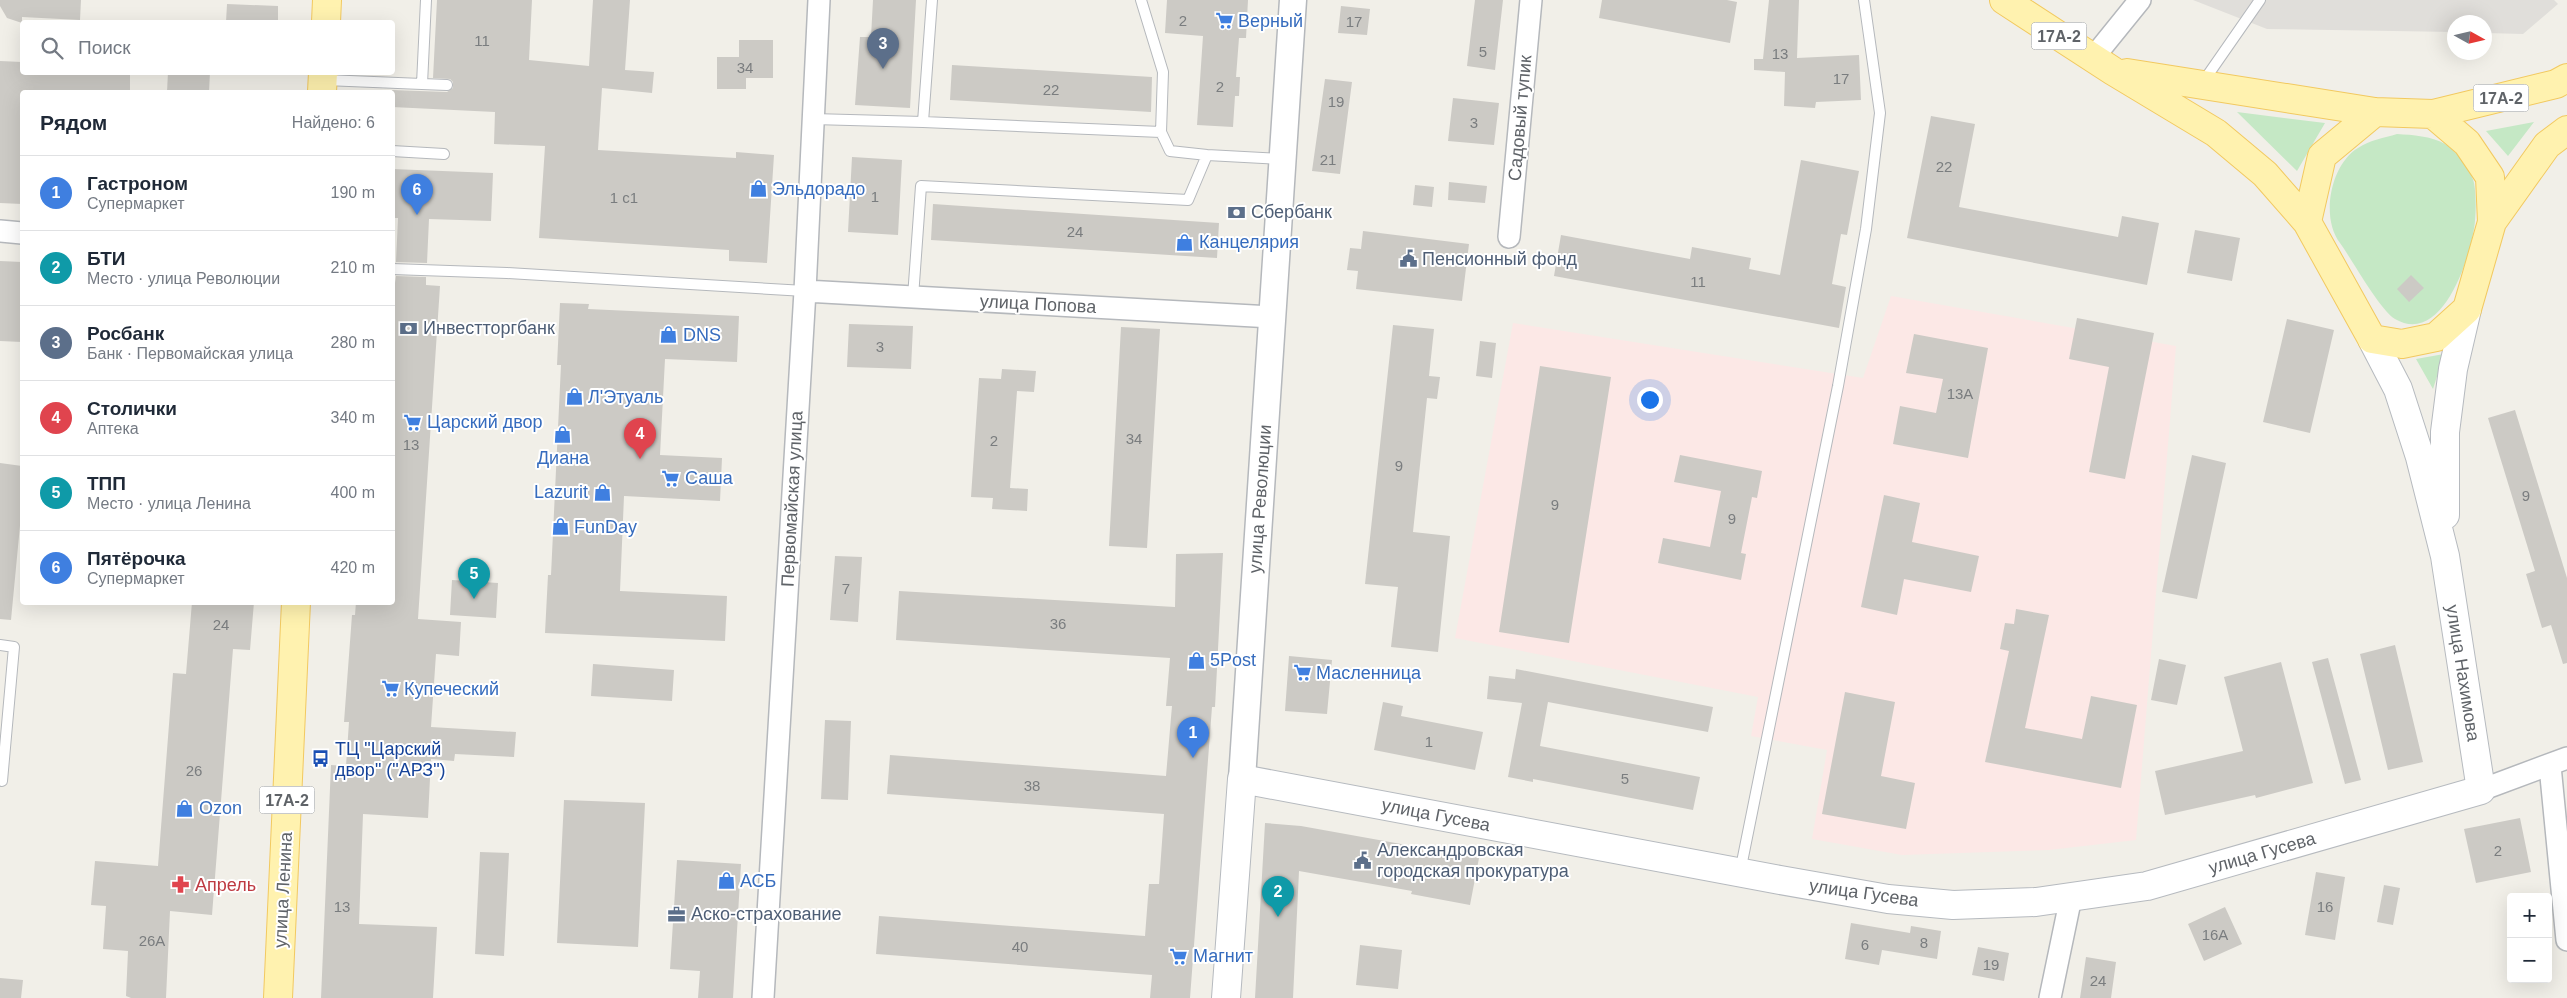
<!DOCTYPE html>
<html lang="ru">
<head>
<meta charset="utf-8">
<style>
  :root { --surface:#fff; --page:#f6f6f7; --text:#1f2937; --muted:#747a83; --line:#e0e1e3; --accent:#ea4335 }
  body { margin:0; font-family:Helvetica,sans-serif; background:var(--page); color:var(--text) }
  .controls { position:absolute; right:15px; bottom:15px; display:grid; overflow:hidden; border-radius:5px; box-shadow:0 5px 20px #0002 }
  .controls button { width:45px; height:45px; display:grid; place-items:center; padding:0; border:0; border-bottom:1px solid var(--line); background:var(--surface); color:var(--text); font:25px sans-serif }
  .compass { position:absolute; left:2447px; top:15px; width:45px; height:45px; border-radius:50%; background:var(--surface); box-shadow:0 5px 20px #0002; rotate:98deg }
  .you { position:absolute; left:1649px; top:399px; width:18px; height:18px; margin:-12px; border:4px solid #fff; border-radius:50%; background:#1a73e8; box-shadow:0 0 0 8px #1a73e833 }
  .badge { display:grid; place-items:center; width:32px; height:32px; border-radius:50%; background:var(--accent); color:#fff; font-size:16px; font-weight:700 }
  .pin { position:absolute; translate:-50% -41px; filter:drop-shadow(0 1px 2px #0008) }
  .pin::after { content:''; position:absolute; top:26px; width:18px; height:15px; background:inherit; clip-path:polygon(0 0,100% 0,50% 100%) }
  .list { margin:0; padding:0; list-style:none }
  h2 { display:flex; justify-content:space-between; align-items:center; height:65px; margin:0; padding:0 20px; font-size:21px }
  h2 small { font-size:16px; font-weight:400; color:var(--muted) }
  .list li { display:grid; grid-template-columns:32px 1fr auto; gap:15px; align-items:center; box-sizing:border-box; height:75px; padding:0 20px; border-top:1px solid var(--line) }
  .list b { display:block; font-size:19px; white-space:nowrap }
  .list p { margin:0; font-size:16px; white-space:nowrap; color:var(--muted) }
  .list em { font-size:16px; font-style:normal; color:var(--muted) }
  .icon { flex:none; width:28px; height:28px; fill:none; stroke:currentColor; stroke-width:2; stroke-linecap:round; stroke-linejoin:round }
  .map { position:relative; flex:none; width:2567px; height:998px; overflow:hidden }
  .search { position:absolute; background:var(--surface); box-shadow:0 5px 20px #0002; left:20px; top:20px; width:375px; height:55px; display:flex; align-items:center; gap:12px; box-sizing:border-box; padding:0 18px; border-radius:5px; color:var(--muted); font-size:19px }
  .panel { position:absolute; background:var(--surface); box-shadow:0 5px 20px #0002; left:20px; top:90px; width:375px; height:515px; border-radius:5px }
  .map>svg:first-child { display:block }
</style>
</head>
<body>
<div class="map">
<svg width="2567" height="998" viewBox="0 0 2567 998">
  <rect width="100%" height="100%" fill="#f1efe8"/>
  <path fill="#e0deda" d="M2193,0H2554L2558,4L2523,34L2485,33L2484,22H2454V32L2267,29Z"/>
  <path fill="#fce8e6" d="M1891,296L2176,346L2136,840L2049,850L1902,855L1812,839L1827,750L1751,736L1758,697L1455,638L1513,323L1863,378Z"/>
  <path fill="#c5e8c5" d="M2237,112L2325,123L2297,171Z
    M2534,122L2508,156L2486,131Z
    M2397,134C2413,135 2431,136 2445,144C2457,152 2471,169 2474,183C2476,194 2476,210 2475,221C2472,254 2443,347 2395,319C2379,309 2353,261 2340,243C2320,217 2331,164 2358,148C2370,140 2384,138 2397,134Z
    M2444,354L2433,389L2416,359Z"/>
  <path fill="#cccac5" d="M0,0H81L80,20L22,17V23L7,18L0,6Z
    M437,0H532L529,60L589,66L593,0H630L625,70L654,72L652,93L602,88L598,150L736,158V152L774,155L767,263L729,261V250L539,238L545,146L494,144L495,112L392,107V90L447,92L453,88V82L450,79L433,78Z
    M873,0H916L910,108L855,105L860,37H871Z
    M1167,0H1248L1246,38H1239L1236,77H1240L1239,96H1235L1233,127L1197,125L1203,36L1165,33Z
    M1475,0H1503L1495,70L1467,66Z
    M1602,0H1727L1737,2L1730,43L1599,18Z
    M1769,0H1799L1797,58L1859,55L1861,100L1816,102L1815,108L1784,106L1785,72L1754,70V59H1763Z
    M227,4L278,6V22H226Z
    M1341,6L1370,9L1367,35L1338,33Z
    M739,40H773V78H746V89H717V57H739Z
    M0,61L22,62V72H130V92H22V204L0,203Z
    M952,65L1152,77L1151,112L950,100Z
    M168,72H210L209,92H167Z
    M1325,79L1352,82L1340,174L1312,171Z
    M1453,98L1499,103L1494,145L1448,141Z
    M1931,116L1975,124L1959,207L2118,237L2122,216L2159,223L2147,285L1907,238Z
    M852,157L902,160L898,235L848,232Z
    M1801,160L1859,171L1847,235L1841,234L1832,284L1846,287L1839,328L1554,276L1561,235L1690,259L1692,247L1751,258L1749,269L1780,275Z
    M392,169L493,173L491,221L429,219L427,263L396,262L398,218H392Z
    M1449,182L1487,186L1485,203L1448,200Z
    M1415,185L1434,187L1432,207L1413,205Z
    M933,204L1219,223L1217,258L931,240Z
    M2195,230L2240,238L2232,281L2187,273Z
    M1363,231L1469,244L1462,301L1356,289L1358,271L1347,270L1350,248L1361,249Z
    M0,261L22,262V342L0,341Z
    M2411,275L2424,288L2409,302L2397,289Z
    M396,276L426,277V285L440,286L418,619L461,622L459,656L436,654L431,727L516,732L514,757L455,754L454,761L431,759L428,818L363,814L359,924L437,927L433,998H321L331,765L346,766L349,722H344L352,615H355L356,602H392V283H395Z
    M560,303L589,304L588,309L739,316L737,362L665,359L660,455L722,458L720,501L624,496L620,591L727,596L725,641L545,633L548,575H551L561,365H557Z
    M2077,318L2154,333L2125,479L2089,472L2109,367L2069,359Z
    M2287,319L2334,330L2310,433L2263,422Z
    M849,324L913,326L911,369L847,367Z
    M1393,325L1434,329L1429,376L1440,377L1437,399L1427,398L1413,532L1450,536L1438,652L1391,647L1398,587L1365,584Z
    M1121,327L1160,329L1147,548L1109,546Z
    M1914,334L1988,348L1968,458L1893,444L1900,406L1936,413L1943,379L1906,373Z
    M1480,341L1496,343L1492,378L1476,376Z
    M1540,366L1611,377L1569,643L1499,632Z
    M1002,369L1036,371L1034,392L1017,391L1010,488L1028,489L1027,511L992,509L993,498L971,497L979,378L1001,379Z
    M2515,410L2567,578V663L2563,664L2551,625L2542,628L2526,574L2535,571L2488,418Z
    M1680,455L1762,471L1757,498L1752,497L1741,553L1746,554L1741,580L1658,563L1663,538L1710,547L1721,491L1674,482Z
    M2192,455L2226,463L2197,599L2162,592Z
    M0,463L22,466V505L11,620L0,619Z
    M1884,495L1920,503L1912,542L1979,556L1971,592L1904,579L1897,615L1861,607Z
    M1223,553L1215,707H1212L1190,998H1150L1152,975L876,954L879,916L1145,936L1149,884H1159L1164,814L887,794L890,755L1166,776L1172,706H1166L1170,658L896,640L899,591L1175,607L1176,554Z
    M835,556L862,557L858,622L830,620Z
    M452,580L498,583L496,618L450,615Z
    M192,602H254L250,650L233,649L212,915L170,911L166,998H131L126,996L128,951L103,949L106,906L91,905L95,861L158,866L173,673L186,674Z
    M2016,609L2049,615L2025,728L2082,739L2091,696L2137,705L2121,788L1985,762L2009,651L2000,649L2005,623L2014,624Z
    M2395,645L2423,762L2388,770L2360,654Z
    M1289,656L1332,660L1327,714L1285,711Z
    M2328,658L2361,780L2345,784L2312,662Z
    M2159,659L2186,665L2177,705L2151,700Z
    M2281,662L2313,783L2256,798L2255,795L2165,815L2155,771L2243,751L2224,677Z
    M593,664L674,670L672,701L591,696Z
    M1516,669L1713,707L1708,732L1548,702L1540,746L1700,777L1693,810L1533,779V782L1508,777L1522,703L1487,699L1489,676L1515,679Z
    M1845,692L1895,702L1881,776L1915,783L1906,829L1822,814Z
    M1383,702L1403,706L1401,716L1483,732L1475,770L1374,750Z
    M825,720L851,721L848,800L821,799Z
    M564,800L645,803L638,947L557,943Z
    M2520,818L2531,872L2476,883L2464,829Z
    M1265,823L1301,826L1479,858L1470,905L1411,894L1412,891L1299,871L1293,998H1255Z
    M480,852L509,853L504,956L475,954Z
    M677,860L741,864L733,998H698L700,971L670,969Z
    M2316,872L2345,877L2335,940L2305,935Z
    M2384,885L2400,888L2393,925L2377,922Z
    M2225,907L2242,944L2204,961L2188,924Z
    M1851,923L1910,933L1911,926L1941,931L1937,959L1882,950L1879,965L1845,959Z
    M1360,945L1402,950L1398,989L1356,985Z
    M1978,947L2009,953L2004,981L1972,975Z
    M2086,957L2116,962L2111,998H2080Z
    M0,978L23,980L21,998H0Z"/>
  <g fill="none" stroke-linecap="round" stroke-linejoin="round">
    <defs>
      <path id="service" d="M1141,0L1163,72L1161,132L1170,151L1207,155L1281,159
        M325,80L422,84L426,0
        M2203,82L2260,0
        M422,84L447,85
        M813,119L923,122L932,0
        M923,122L1161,132
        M392,151L444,154
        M392,269L507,273L805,291
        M913,297L921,186L1188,200L1207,155
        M0,645L14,647L2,781
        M1740,872L1838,386L1866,229L1880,113L1864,0"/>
      <path id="minor" d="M2093,58L2140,0
        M0,231L22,233
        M1509,237L1531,0
        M805,291L1272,317
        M2550,766L2567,940
        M2481,790L2567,758
        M763,998L805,291L819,0
        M2050,998L2071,897"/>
      <path id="tertiary" d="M1242,779L1293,0"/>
      <path id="secondary" d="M2445,515V432L2453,369L2467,309
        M1226,998L1242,779L1780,880L1888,899L1953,905L2036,902L2147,886L2481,790L2445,556L2420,457L2398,389L2372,339"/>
      <path id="primary" d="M2004,0L2113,71L2216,133L2265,174L2307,222L2372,339L2402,344L2436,337L2467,309L2492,222L2490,177L2467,143L2433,114
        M326,22L327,0
        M2127,73L2375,112L2433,114L2556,84L2567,78
        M322,92L323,72
        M2307,222L2322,156L2375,112
        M2492,222L2547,145L2567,130
        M278,998L296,602"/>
    </defs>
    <use href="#service" stroke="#b5b8bc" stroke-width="12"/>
    <use href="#minor" stroke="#b5b8bc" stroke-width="24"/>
    <use href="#tertiary" stroke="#b5b8bc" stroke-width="29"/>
    <use href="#secondary" stroke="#b6babf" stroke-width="30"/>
    <use href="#primary" stroke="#f2c960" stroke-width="30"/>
    <use href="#service" stroke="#fff" stroke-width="10"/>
    <use href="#minor" stroke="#fff" stroke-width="21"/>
    <use href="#tertiary" stroke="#fff" stroke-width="26"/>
    <use href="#secondary" stroke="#fff" stroke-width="28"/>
    <use href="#primary" stroke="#fff2af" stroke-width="28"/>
  </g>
  <defs>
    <symbol id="supermarket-bare" viewBox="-9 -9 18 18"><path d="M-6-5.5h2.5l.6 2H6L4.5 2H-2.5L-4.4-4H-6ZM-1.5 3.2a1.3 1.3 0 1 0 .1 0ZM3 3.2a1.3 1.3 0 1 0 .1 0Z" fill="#3f7fe0" stroke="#fff" stroke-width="2.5" paint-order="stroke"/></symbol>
    <symbol id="shop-bare" viewBox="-9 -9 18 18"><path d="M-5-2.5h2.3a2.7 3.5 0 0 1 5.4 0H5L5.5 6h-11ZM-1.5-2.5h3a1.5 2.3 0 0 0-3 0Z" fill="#3f7fe0" stroke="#fff" stroke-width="2.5" paint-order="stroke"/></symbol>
    <symbol id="bank-bare" viewBox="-9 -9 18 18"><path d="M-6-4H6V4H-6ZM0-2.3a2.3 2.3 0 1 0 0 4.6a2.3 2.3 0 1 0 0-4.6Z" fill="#5c6f8a" stroke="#fff" stroke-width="2.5" paint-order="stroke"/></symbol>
    <symbol id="civic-bare" viewBox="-9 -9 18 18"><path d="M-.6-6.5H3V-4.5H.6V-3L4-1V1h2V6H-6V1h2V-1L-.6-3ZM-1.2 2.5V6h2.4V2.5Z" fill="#5c6f8a" stroke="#fff" stroke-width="2.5" paint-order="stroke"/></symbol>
    <symbol id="bus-bare" viewBox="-9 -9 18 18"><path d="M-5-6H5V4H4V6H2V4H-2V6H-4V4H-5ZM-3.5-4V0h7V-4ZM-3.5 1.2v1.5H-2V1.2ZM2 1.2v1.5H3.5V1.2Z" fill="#1a4fb4" stroke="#fff" stroke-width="2.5" paint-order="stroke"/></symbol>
    <symbol id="pharmacy-bare" viewBox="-9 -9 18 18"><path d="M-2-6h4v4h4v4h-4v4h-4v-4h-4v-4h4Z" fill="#e0444e" stroke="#fff" stroke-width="2.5" paint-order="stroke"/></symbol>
    <symbol id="office-bare" viewBox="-9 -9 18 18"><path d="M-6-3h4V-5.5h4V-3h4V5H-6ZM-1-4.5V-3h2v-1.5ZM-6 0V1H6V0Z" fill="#5c6f8a" stroke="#fff" stroke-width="2.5" paint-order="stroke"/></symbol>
  </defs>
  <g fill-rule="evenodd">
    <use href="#supermarket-bare" x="1212" y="8" width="25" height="25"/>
    <use href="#shop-bare" x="746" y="176" width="25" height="25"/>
    <use href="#bank-bare" x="1224" y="200" width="25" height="25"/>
    <use href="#shop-bare" x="1172" y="230" width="25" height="25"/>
    <use href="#civic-bare" x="1396" y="246" width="25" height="25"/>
    <use href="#bank-bare" x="396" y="316" width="25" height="25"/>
    <use href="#shop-bare" x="656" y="322" width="25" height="25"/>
    <use href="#shop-bare" x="562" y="384" width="25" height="25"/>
    <use href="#supermarket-bare" x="400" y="410" width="25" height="25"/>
    <use href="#shop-bare" x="550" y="422" width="25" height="25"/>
    <use href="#supermarket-bare" x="658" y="466" width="25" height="25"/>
    <use href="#shop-bare" x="590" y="480" width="25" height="25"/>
    <use href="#shop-bare" x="548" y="514" width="25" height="25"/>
    <use href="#shop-bare" x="1184" y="648" width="25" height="25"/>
    <use href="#supermarket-bare" x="1290" y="660" width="25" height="25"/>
    <use href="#supermarket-bare" x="378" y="676" width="25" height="25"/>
    <use href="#bus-bare" x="308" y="746" width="25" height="25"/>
    <use href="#shop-bare" x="172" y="796" width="25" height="25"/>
    <use href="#civic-bare" x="1350" y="848" width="25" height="25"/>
    <use href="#shop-bare" x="714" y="868" width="25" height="25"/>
    <use href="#pharmacy-bare" x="168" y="872" width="25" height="25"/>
    <use href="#office-bare" x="664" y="902" width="25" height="25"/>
    <use href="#supermarket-bare" x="1166" y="944" width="25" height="25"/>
  </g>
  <g text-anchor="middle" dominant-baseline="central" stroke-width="4" stroke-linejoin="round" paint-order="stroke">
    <g font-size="15" fill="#7a7d7f">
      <text x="1183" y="20">2</text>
      <text x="1354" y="21">17</text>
      <text x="482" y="40">11</text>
      <text x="1483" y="51">5</text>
      <text x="1780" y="53">13</text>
      <text x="745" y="67">34</text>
      <text x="1841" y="78">17</text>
      <text x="1220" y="86">2</text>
      <text x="1051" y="89">22</text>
      <text x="1336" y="101">19</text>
      <text x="1474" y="122">3</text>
      <text x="1328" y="159">21</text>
      <text x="1944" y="166">22</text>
      <text x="875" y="196">1</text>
      <text x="624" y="197">1 с1</text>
      <text x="1075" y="231">24</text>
      <text x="1698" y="281">11</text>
      <text x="880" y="346">3</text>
      <text x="1960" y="393">13А</text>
      <text x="1134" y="438">34</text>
      <text x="994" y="440">2</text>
      <text x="411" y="444">13</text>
      <text x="1399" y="465">9</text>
      <text x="2526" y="495">9</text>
      <text x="1555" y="504">9</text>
      <text x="1732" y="518">9</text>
      <text x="846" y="588">7</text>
      <text x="1058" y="623">36</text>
      <text x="221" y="624">24</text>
      <text x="1429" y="741">1</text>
      <text x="194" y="770">26</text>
      <text x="1625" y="778">5</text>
      <text x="1032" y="785">38</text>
      <text x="2498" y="850">2</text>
      <text x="342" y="906">13</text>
      <text x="2325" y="906">16</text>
      <text x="2215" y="934">16А</text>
      <text x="152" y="940">26А</text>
      <text x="1924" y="942">8</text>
      <text x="1865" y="944">6</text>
      <text x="1020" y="946">40</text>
      <text x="1991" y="964">19</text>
      <text x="2098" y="980">24</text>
    </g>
    <g fill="#fff" stroke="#8f9295" stroke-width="1">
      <rect x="2031.5" y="22.5" width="55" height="27" rx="4"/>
      <rect x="2473.5" y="84.5" width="55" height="27" rx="4"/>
      <rect x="259.5" y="786.5" width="55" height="27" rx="4"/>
    </g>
    <g font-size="16" font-weight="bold" fill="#5f6368">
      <text x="2059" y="36">17А-2</text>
      <text x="2501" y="98">17А-2</text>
      <text x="287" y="800">17А-2</text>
    </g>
    <g font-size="18" fill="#366cbe" stroke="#fff" text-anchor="start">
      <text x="1238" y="21">Верный</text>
      <text x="772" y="189">Эльдорадо</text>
      <text x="1199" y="242">Канцелярия</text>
      <text x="683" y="335">DNS</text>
      <text x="588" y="397">Л'Этуаль</text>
      <text x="427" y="422">Царский двор</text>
      <text x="563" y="458" text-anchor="middle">Диана</text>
      <text x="685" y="478">Саша</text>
      <text x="588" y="492" text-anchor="end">Lazurit</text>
      <text x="574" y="527">FunDay</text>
      <text x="1210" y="660">5Post</text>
      <text x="1316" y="673">Масленница</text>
      <text x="404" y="689">Купеческий</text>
      <text x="199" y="808">Ozon</text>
      <text x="740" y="881">АСБ</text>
      <text x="1193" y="956">Магнит</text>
    </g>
    <g font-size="18" fill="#5f6368" stroke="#fff">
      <text transform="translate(1520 118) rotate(-85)">Садовый тупик</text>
      <text transform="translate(1038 304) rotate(3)">улица Попова</text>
      <text transform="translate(792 499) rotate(-87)">Первомайская улица</text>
      <text transform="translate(1260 499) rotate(-86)">улица Революции</text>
      <text transform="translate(2463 673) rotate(81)">улица Нахимова</text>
      <text transform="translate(1436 815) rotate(11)">улица Гусева</text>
      <text transform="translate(2262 853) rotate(-16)">улица Гусева</text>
      <text transform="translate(283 890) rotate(-87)">улица Ленина</text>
      <text transform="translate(1864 893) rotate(8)">улица Гусева</text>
    </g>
    <g font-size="18" fill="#4e5e75" stroke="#fff" text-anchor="start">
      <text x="1251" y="212">Сбербанк</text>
      <text x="1422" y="259">Пенсионный фонд</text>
      <text x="423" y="328">Инвестторгбанк</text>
      <text x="1377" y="850">Александровская<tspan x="1377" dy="21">городская прокуратура</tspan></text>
      <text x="691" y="914">Аско-страхование</text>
    </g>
    <g font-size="18" fill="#164399" stroke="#fff" text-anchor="start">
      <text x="335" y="749">ТЦ "Царский<tspan x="335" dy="21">двор" ("АРЗ")</tspan></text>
    </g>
    <g font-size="18" fill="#be3a42" stroke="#fff" text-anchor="start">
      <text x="195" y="885">Апрель</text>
    </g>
  </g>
</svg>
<div class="controls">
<button>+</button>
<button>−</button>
</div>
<svg class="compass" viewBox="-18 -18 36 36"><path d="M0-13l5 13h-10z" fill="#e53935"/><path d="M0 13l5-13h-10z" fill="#747a83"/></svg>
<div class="you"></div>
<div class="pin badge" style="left:1193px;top:758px;background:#3f7fe0">1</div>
<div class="pin badge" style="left:1278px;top:917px;background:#0f9aa8">2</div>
<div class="pin badge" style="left:883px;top:69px;background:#5c6f8a">3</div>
<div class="pin badge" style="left:640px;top:459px;background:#e0444e">4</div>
<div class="pin badge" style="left:474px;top:599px;background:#0f9aa8">5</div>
<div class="pin badge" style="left:417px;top:215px;background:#3f7fe0">6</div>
<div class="search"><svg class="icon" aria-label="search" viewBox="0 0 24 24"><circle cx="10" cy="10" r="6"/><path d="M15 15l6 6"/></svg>Поиск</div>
<section class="panel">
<h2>Рядом<small>Найдено: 6</small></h2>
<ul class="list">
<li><span class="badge" style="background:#3f7fe0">1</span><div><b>Гастроном</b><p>Супермаркет</p></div><em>190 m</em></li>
<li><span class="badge" style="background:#0f9aa8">2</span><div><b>БТИ</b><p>Место · улица Революции</p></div><em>210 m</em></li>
<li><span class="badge" style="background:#5c6f8a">3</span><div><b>Росбанк</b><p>Банк · Первомайская улица</p></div><em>280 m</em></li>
<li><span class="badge" style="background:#e0444e">4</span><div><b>Столички</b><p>Аптека</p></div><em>340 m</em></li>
<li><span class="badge" style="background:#0f9aa8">5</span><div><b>ТПП</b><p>Место · улица Ленина</p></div><em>400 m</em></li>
<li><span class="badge" style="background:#3f7fe0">6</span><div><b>Пятёрочка</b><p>Супермаркет</p></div><em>420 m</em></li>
</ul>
</section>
</div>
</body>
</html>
